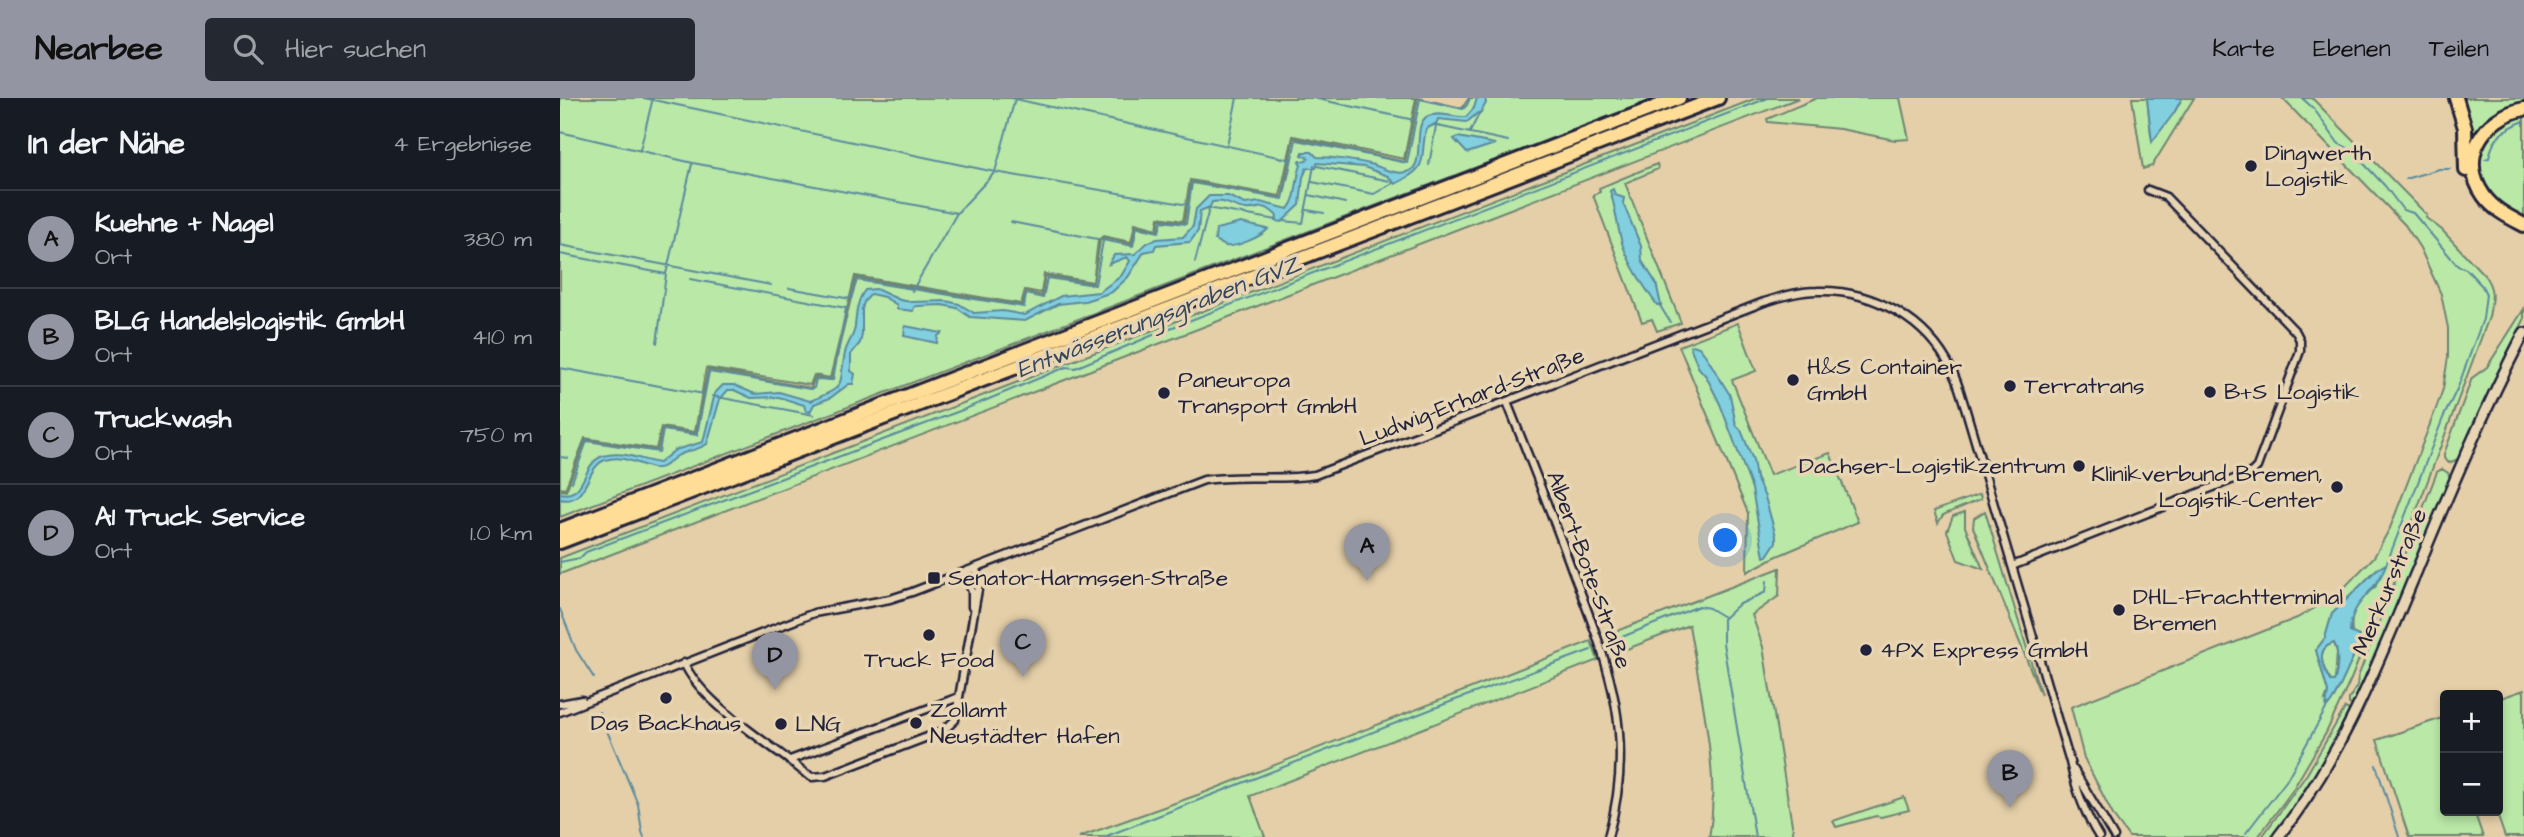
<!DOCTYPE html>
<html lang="de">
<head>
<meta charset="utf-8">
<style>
  :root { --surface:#171b24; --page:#242831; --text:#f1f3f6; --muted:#9ea1a6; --line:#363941; --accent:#9495a2 }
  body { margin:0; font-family:"Architects Daughter",sans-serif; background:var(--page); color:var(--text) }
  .controls { position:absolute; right:21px; bottom:21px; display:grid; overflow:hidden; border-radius:7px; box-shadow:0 4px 10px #0003 }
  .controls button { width:63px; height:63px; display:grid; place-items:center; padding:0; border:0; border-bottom:2px solid var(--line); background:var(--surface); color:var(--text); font:35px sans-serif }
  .you { position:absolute; left:1166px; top:443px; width:24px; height:24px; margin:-18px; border:5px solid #fff; border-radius:50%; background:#1a73e8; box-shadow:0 0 0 10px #1a73e833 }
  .badge { display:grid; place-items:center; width:46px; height:46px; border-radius:50%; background:var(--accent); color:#111; font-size:23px; font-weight:700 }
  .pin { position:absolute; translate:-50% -58px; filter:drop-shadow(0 2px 4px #0008) }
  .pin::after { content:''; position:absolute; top:37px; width:24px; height:21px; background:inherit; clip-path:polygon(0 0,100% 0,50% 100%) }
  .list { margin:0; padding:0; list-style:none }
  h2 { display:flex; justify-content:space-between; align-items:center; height:91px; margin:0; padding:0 28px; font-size:30px }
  h2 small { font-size:23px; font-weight:400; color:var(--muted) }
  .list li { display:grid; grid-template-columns:46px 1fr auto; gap:21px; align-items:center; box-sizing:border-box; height:98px; padding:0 28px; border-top:2px solid var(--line) }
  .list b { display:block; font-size:26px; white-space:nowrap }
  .list p { margin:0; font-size:23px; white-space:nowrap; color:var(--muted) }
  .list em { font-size:23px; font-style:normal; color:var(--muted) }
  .icon { flex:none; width:38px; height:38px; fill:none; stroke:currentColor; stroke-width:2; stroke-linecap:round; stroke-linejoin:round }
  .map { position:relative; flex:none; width:1964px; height:739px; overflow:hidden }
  header { display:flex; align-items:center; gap:42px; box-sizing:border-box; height:98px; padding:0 35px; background:var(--accent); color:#111 }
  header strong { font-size:33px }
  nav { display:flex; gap:38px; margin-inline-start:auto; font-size:24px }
  .search { width:490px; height:63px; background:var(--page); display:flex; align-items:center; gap:18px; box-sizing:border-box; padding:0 24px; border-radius:7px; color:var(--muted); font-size:26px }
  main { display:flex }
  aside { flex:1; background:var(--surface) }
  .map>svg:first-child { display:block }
</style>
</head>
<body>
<header>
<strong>Nearbee</strong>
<div class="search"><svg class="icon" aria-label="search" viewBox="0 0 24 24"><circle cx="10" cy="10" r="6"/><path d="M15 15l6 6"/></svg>Hier suchen</div>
<nav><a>Karte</a><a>Ebenen</a><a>Teilen</a></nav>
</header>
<main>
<aside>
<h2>In der Nähe<small>4 Ergebnisse</small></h2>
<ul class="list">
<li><span class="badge">A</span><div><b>Kuehne + Nagel</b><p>Ort</p></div><em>380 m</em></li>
<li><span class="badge">B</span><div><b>BLG Handelslogistik GmbH</b><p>Ort</p></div><em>410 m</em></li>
<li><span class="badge">C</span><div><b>Truckwash</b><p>Ort</p></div><em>750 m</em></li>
<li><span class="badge">D</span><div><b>A1 Truck Service</b><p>Ort</p></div><em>1.0 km</em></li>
</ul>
</aside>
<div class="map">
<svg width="1964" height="739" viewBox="0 0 1964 739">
  <rect width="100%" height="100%" fill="#e4cfa9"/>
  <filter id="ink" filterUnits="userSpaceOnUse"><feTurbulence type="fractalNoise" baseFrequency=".0143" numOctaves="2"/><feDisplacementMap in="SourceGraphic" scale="14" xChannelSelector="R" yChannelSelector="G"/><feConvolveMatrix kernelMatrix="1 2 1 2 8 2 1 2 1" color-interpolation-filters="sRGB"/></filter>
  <g filter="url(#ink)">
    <path fill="#b9e8a7" stroke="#6e8571" stroke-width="2" fill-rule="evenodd" d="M0,0H856L844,61L733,38L720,98L630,82L623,123L599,119L597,131L575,125L571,144L543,138L538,142L533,184L484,176L481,195L465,192L461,206L295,178L270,280L254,277L250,287L146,270L135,334L101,329L96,351L25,340L5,391L0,390Z
      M858,0L902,10L909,0H1097L0,419V392L6,393L26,342L97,353L102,331L136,336L148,272L251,290L255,279L271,282L296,180L462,208L466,194L482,198L485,178L533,186L540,143L543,140L572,146L576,127L598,133L600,121L624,125L631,84L722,100L734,40L845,64Z
      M1197,0H1239L0,476V460Z
      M1257,0H1340L1349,41L1335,42L1280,31L1208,24L1207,21Z
      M1572,0H1587L1591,37L1614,15L1622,0H1634L1592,68L1583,71Z
      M1722,0H1752L1867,117L1866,120L1882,132L1924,177C1935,191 1932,202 1929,219L1837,465L1791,581L1766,635L1732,693L1698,739H1569L1554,719L1524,660L1511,609L1737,520L1776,498L1814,459L1830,430L1877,308L1883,291L1888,259V230L1881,196L1860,150L1845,127ZM1816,472V488C1790,508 1787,522 1796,553L1774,600L1765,603L1768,594L1756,552L1765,540L1772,516Z
      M1900,0H1964V8L1942,14L1911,63Z
      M1964,13V124L1928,101L1916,69L1926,35Z
      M1097,66L1098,71L1065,85L1121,225L1097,233L1092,221L1082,224L1033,97L1040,94L1039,90Z
      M1964,211V222L1898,361L1889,365L1884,360V356L1912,280L1927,269Z
      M1178,225L1196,273L1172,282L1210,377L1270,355L1298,424L1215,459L1187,474L1188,415L1119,248Z
      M1882,371L1888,375L1890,381L1796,604L1793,608L1789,606V601L1797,588L1798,579L1877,374Z
      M1420,396L1421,401L1383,417L1378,425L1374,413Z
      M1425,413L1481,597L1413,429L1414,420Z
      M1405,414V429L1423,471L1398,462L1387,433L1393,418Z
      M1220,470L1219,498L1192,517L1203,549L1234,739H1149C1161,681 1139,587 1129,527L1054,556L1046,537Z
      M1031,543L1038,562L690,698L705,739H519L646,694Z
      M1774,545L1777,554L1775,583H1771C1763,571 1754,549 1774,545Z
      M1964,592V739H1945L1936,713L1938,601Z
      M1785,610L1791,613C1768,657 1746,703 1711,739H1702L1747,676Z
      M1885,619V713H1914L1923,739H1849L1817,642Z
      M1344,699L1349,712L1321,719L1316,718L1276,729L1273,723Z"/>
    <path fill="#81cfdf" stroke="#5b8a9d" stroke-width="2" fill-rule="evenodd" d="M917,0H925L926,5L920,16L918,15L907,24L878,21L877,25L866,31C859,65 870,69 835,86L828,78L804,69L757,65L756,70H747L743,79L740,107L722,124L716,123L717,118C701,102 701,113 686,111C673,110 666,101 652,104L650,109L640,113L638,133L630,144L596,147L594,152L584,154L568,179L552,194L525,203L498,206L465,223L410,219L397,210L382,207L357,208L354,209L353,213L337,211V207L324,199L311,196L304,204L302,211V237L300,245L291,256V273L295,276L293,286H289L270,300L254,306L250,314L246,313L244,307L219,299L191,300L174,292H168L160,301L147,346C138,352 126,353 117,358C109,363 104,372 93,370C76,366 63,356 45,362C25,369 28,408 0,401V395C27,401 21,365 43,358C62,352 80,362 99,365L115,352L143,344L155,295L163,287H174L195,296L219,294L250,303C288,288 278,289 285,255C287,245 294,238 295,229C296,216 297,202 305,192L316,191L340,202L352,204L386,203L399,206L414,215L443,213L465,217L501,198L539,194L561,178L570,163L567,159L549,166L554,157L575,156L587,145L597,141L623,139L633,128L636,111L649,98H668L685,106L700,104L728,111C738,100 735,82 741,67L739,63H745L749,60L742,57L743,54H752L757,59C769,59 798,63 810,66C822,69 833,77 846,74C868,71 850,26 868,18C880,13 894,20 906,19L914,10Z
      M1587,0H1622L1614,15L1592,44Z
      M898,39L935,46L907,55L894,41Z
      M1053,91L1055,97L1064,100L1063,105L1081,148L1082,163L1096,185L1101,207H1097C1084,189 1071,169 1063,148C1057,130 1056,110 1050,93Z
      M681,125L708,131C702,138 676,150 666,148C665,148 656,143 655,142L656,131Z
      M345,228L382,235L378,238L377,245L344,238Z
      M1133,247L1139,249L1146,258L1170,297L1176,327L1181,332L1193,362L1196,380L1205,399L1216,438V444L1207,458L1204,459L1192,391L1160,306L1146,278L1138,269L1130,248Z
      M1826,466C1818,495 1790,501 1790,534L1799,538V542C1795,556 1776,602 1766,610L1768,594L1756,552L1765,540L1772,516L1816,472ZM1774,545C1779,552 1778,575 1774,583H1770C1763,570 1754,550 1774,545Z"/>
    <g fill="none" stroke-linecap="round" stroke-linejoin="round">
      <path stroke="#5b8a9d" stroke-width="2" d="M84,0L435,74L629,107
        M753,0L854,22
        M1061,0H1063
        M1742,0L1754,11L1778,45L1791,52L1825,88L1843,112L1853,115L1898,168L1906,171L1922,188L1926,196L1923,221L1898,289L1883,320L1826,467
        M455,1L731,62
        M873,27L948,43
        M0,34L133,65L397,115
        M910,34L920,14
        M667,47L677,0
        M80,52L93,0
        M1925,61L1929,60C1933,38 1945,31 1964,23
        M869,67L876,28
        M757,68L830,83
        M1845,81L1879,71H1890
        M752,84L814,96L833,85
        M749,97L785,105
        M647,110L717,122
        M747,112L764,115
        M723,123L743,125L754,68
        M451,124L573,148L577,129L599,134L602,123L626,126L632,85L723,101L736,42L847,65L860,1L903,11L907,7L910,0
        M0,147L211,187
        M0,156L106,176
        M635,164L649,111
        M229,190L291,201L297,182L464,209L466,196L483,200L487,180L535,187L543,143
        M352,193L397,115L435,74L455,1L451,0
        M1099,206L1110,224
        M97,245L106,176L132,66
        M0,270L144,296
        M152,298L254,317
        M0,359L8,360
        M12,384L27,343L99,354L103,332L137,337L149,274L250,291L254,290L256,281L273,282L286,210L130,181
        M0,464L20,460L26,454L405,311L506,269L515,270L605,232L1208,0
        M0,511L16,552L34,580
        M1052,543L1139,508L1149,510L1164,519
        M39,614L78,706L82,734L84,739
        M1816,667L1839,739
        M1686,735L1726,683L1767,609
        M544,739L890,604L1031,552
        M1195,739L1163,545V521L1178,507L1206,494L1207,483"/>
      <defs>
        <path id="street" d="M947,304C969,359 991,414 1011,469C1047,564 1078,635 1048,739
          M1452,468L1692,374L1697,369L1740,253V242L1736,234L1606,99L1588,92
          M405,474L412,494V509
          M124,565C143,607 209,644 245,675L252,679L265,678L383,633L395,622L419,486L416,470
          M0,606L22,602
          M0,614L254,515L330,501L352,494L644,382C681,376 718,383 755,377L1204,204C1221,199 1239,193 1257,193C1312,191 1368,222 1392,273C1398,284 1401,297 1405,309L1510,664C1516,691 1524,715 1539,739
          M230,662L399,599
          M1514,672L1554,739"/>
        <path id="secondary" d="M1718,739C1782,659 1818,565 1857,472C1890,392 1924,312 1964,235"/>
        <path id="highway" d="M1896,0L1905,30L1906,72
          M1964,11C1923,19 1897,60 1924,98C1934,112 1949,119 1964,127
          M0,432L1119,0
          M0,444L1158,0"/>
      </defs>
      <use href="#street" stroke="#22223b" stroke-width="11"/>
      <use href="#secondary" stroke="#22223b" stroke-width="14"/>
      <use href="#highway" stroke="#22223b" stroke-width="18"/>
      <use href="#street" stroke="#e8d5b3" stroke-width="6"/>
      <use href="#secondary" stroke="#e8d5b3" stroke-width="9"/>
      <use href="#highway" stroke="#ffdd96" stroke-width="12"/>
    </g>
  </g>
  <g fill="#22223b" stroke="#e8d5b3" stroke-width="2.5">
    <circle cx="1691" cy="68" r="7"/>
    <circle cx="1233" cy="282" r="7"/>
    <circle cx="1450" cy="288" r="7"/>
    <circle cx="1650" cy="294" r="7"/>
    <circle cx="604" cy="295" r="7"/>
    <circle cx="1519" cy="368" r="7"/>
    <circle cx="1777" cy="389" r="7"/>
    <rect x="367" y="473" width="14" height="14" rx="3.5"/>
    <circle cx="1559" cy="512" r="7"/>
    <circle cx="369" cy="537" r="7"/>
    <circle cx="1306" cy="552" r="7"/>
    <circle cx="106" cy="600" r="7"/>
    <circle cx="356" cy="625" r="7"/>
    <circle cx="221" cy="626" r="7"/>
  </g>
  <g text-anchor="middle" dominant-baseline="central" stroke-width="7" stroke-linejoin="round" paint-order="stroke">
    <g font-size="23" fill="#22223b" stroke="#e8d5b3" text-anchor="start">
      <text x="1705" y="55">Dingwerth<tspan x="1705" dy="26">Logistik</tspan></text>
      <text x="1247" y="269">H&amp;S Container<tspan x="1247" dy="26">GmbH</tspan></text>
      <text x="618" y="282">Paneuropa<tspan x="618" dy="26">Transport GmbH</tspan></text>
      <text x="1464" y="288">Terratrans</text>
      <text x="1664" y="294">B+S Logistik</text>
      <text x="1505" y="368" text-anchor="end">Dachser-Logistikzentrum</text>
      <text x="1763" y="376" text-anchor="end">Klinikverbund Bremen,<tspan x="1763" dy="26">Logistik-Center</tspan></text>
      <text x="388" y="480">Senator-Harmssen-Straße</text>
      <text x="1573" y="499">DHL-Frachtterminal<tspan x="1573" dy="26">Bremen</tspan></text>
      <text x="1320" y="552">4PX Express GmbH</text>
      <text x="369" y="562" text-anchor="middle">Truck Food</text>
      <text x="370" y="612">Zollamt<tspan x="370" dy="26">Neustädter Hafen</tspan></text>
      <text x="106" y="625" text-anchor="middle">Das Backhaus</text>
      <text x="235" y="626">LNG</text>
    </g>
    <g font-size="23" fill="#22223b" stroke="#e8d5b3">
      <text transform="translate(912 299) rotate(-21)">Ludwig-Erhard-Straße</text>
      <text transform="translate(1029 472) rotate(70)">Albert-Bote-Straße</text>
      <text transform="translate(1830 484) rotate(-67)">Merkurstraße</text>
    </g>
    <g font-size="24" font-style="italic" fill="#35455c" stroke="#e8d5b3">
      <text transform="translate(599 219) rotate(-21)">Entwässerungsgraben GVZ</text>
    </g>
  </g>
</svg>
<div class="controls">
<button>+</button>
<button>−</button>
</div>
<div class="you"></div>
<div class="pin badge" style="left:807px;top:483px">A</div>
<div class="pin badge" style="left:1450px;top:710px">B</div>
<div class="pin badge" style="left:463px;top:579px">C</div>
<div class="pin badge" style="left:215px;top:592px">D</div>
</div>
</main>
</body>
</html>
